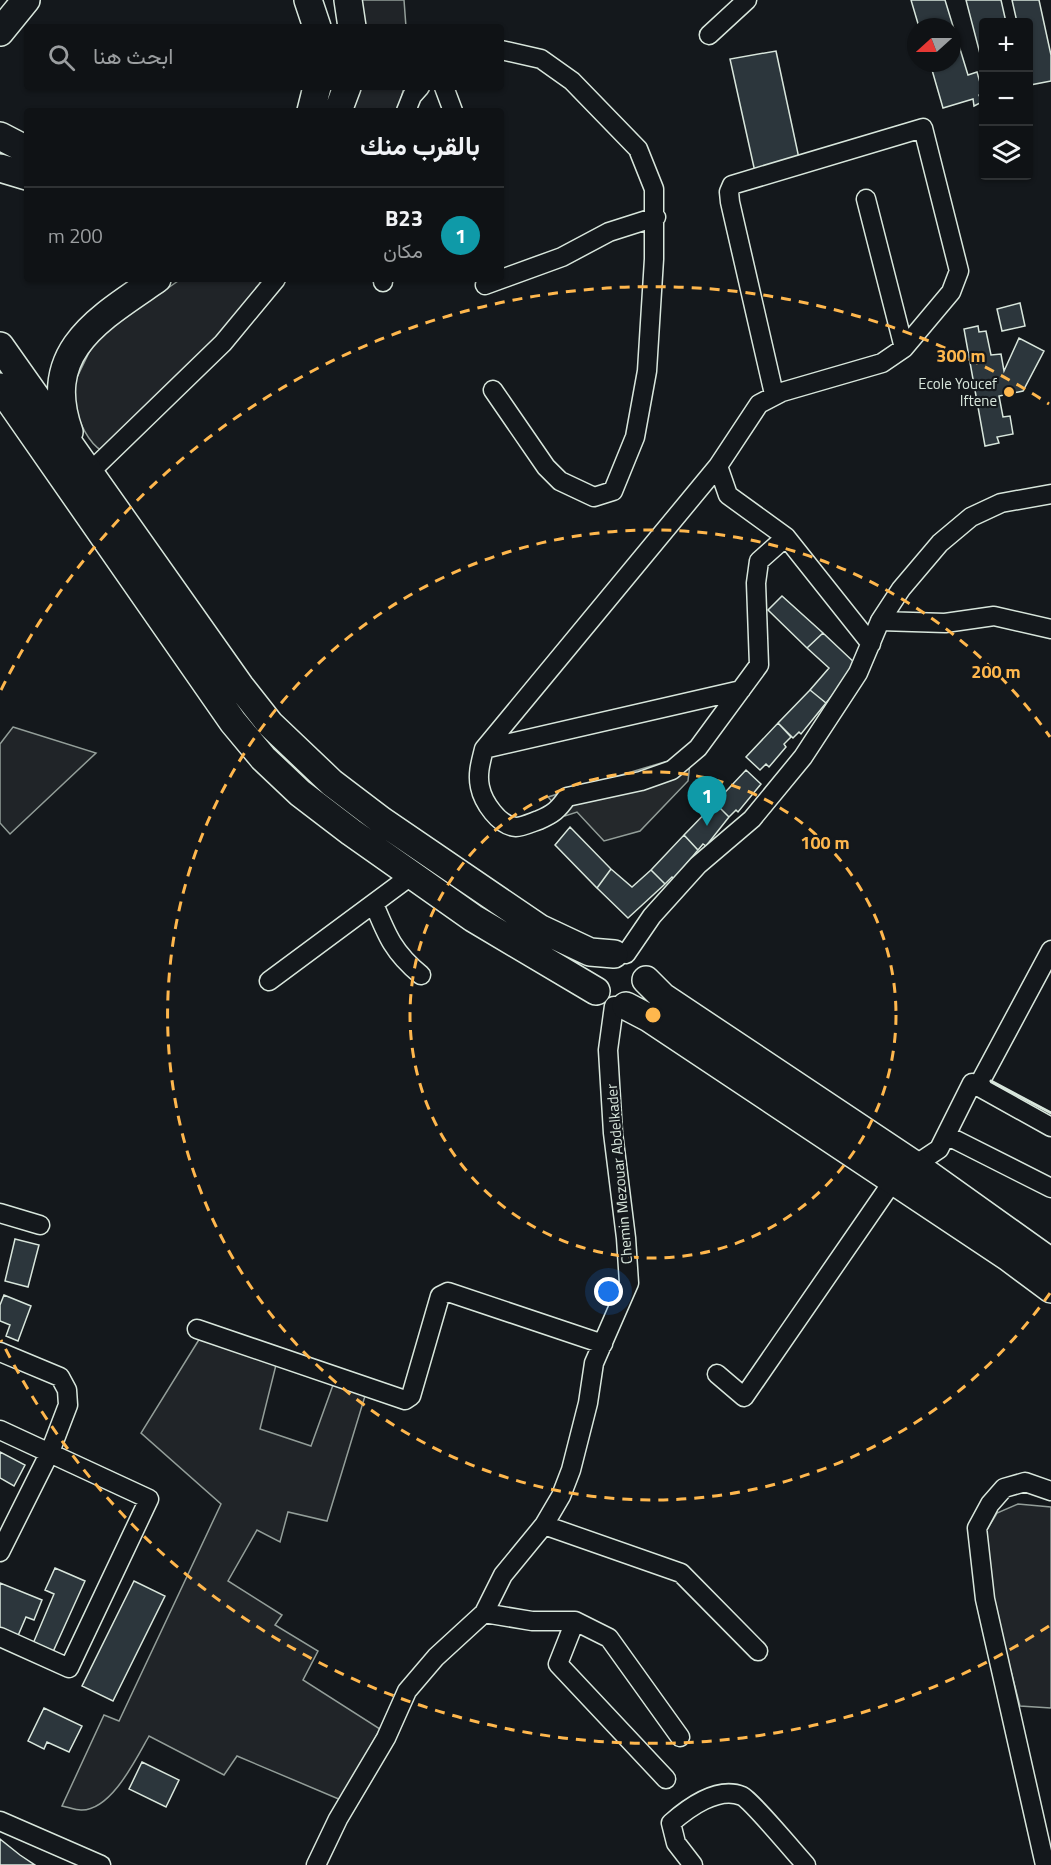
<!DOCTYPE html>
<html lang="ar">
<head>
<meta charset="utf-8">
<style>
  :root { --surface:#0f1215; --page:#181b1e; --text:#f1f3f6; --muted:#9b9ea0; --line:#2f3234; --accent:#ffb74d }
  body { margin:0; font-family:"Titillium Web",Vazirmatn,sans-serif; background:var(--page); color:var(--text); direction:rtl }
  .controls { position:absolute; right:18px; top:18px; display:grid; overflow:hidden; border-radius:6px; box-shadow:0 2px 4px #0004 }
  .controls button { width:54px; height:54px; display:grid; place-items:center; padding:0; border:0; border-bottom:2px solid var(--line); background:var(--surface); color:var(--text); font:30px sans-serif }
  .compass { position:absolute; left:907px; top:18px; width:54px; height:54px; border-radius:50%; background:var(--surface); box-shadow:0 2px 4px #0004; rotate:249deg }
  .you { position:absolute; left:609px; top:1292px; width:21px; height:21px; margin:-15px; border:4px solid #fff; border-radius:50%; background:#1a73e8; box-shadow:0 0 0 9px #1a73e833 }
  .badge { display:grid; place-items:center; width:39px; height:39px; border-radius:50%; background:var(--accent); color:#fff; font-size:20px; font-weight:700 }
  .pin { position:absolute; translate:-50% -50px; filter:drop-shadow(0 2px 3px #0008) }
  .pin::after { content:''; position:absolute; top:32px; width:21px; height:18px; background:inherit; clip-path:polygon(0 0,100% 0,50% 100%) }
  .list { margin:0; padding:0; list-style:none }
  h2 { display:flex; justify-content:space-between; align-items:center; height:78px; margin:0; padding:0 24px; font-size:26px }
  h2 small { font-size:20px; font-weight:400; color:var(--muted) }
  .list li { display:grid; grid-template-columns:39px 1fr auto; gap:18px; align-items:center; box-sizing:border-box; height:96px; padding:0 24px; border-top:2px solid var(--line) }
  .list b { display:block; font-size:22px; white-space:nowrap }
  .list p { margin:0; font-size:20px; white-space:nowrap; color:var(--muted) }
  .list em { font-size:20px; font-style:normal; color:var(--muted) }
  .icon { flex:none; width:33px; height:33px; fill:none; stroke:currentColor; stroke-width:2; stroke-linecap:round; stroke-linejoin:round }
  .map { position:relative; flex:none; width:1051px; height:1865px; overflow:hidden; direction:ltr }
  .search { position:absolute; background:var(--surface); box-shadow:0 2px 4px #0004; left:24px; top:24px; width:480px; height:66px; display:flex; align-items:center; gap:15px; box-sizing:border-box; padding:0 21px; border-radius:6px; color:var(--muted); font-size:22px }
  .panel { position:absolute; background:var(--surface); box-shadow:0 2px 4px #0004; left:24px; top:108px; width:480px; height:174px; border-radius:6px; direction:rtl }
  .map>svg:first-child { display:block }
</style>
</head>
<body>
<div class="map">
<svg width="1051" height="1865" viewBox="0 0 1051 1865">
  <rect width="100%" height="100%" fill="#14181c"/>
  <path fill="#202428" stroke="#939e99" stroke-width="1.5" d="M357,0H404L406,27H361Z
    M359,87H404L398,111H352Z
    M181,279H256L261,283L219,339L102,451C84,440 77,413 69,394L96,338Z
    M13,727L96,753L10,834L0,823V744Z
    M200,1338L276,1365L260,1429L311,1446L333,1385L365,1396L327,1521L288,1512L280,1542L257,1530L228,1581L282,1615L275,1625L318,1651L303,1680L380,1729L341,1800L237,1756L224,1775L149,1736C136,1759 111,1811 81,1810C75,1810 68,1807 62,1806L104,1715L119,1721L221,1504L141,1433Z
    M1018,1504L1051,1507V1708L1020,1706L990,1591L985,1533L997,1513Z"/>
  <path fill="#24282b" stroke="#939e99" stroke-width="1.5" d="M691,754L688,781L640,831L604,841L577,812L565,816L548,797Z"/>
  <path fill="#2c363c" stroke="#d8e6dc" stroke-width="1.5" d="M911,0H945L968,75L977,72L983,93L979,95L982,102L974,106L973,99L943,108L930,63H952V27H919Z
    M966,0H1001L1006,22H984V69Z
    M1012,0H1039L1051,55V81L1030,85L1028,22H1017Z
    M776,51L800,163L755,172L730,59Z
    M1020,303L1025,326L1002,331L997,309Z
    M978,326L979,332L986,331L991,355L1001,354L1004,371L1019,338L1044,351L1023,391L999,396L1003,417L1010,416L1013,434L997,437L999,443L985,446L964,329Z
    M782,596L823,633L807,648L768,610Z
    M823,633L857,665L826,703L810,690L829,668L807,648Z
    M810,690L826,703L801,734L799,732L793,738L778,723Z
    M778,723L791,737L784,744L786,747L769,767L766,764L760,770L746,757Z
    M746,770L761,784L738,812L736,810L729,817L715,803Z
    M715,803L729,817L706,846L703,844L698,850L684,835Z
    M570,827L611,869L597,888L555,845Z
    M684,835L698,850L674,879L672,877L665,884L651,870Z
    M611,869L632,887L651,870L665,884L628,918L597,888Z
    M15,1239L39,1245L28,1287L5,1281Z
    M4,1295L31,1306L18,1341L6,1336L10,1325L0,1321V1305Z
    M0,1452L25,1465L14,1486L0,1478Z
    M55,1568L85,1581L52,1654L32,1646L54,1594L45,1590Z
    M134,1581L165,1596L113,1701L82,1686Z
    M0,1583L42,1600L34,1620L26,1617L17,1638L0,1631Z
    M44,1708L82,1726L69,1752L47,1742L44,1749L28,1741Z
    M142,1762L179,1780L166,1807L129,1789Z
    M0,1839L20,1855L35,1865H0Z"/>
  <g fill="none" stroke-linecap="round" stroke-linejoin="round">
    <defs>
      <path id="minor" d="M709,35L747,0
        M444,87L453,111
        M406,111L412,96L420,87
        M866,199L904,348
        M383,282V279
        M485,285L562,257L609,232L656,217
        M493,390L546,467L560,481L594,497L613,491L635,437L647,371L654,259V189L638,149L572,81L541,59L501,50
        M774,394L730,202L729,192L732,185L923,128L959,271L951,292L904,348L882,363L782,392L759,404L718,466L484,749C481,761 477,774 480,787C483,802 499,826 516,827C522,827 533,822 539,820C553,814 558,810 567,797L641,781L672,770L698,748L759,665L756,583L759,561L786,537
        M718,466L728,495L786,537L871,644
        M90,472L223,343L276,279
        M880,621L945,623L994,616L1051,629
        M484,749L741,690
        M374,904C387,936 394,953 421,975
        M626,954L652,916L698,865L752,819L803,757L858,673L880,621L901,589L940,543L971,517L1001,503L1051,494
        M269,981L412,875
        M978,1086L1051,950
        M946,1135L1051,1188
        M915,1165L939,1149L972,1083L1051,1127
        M0,1213L40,1225
        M197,1329L405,1400L411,1396L440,1296L448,1292L603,1344
        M0,1352L60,1377L67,1390L68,1405L50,1452L0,1552
        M717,1374L744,1397L893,1181
        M0,1430L149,1499L69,1668L0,1637
        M544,1525L681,1573L758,1651
        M484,1613L532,1621H575L609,1638L680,1737
        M575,1621L558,1664L666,1779
        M0,1821L101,1865
        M316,1865L338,1819L386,1738L407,1691L436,1657L484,1613L503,1575L544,1525L561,1496L571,1470L588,1403L594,1363L629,1283L626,1238L613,1133L608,1050L614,1006
        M693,1865L676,1843L671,1823C688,1808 718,1786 742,1796C752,1801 795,1853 806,1865
        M1045,1865L985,1599L977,1528L990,1504L1004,1488L1025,1482L1051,1491"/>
      <path id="highway" d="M308,0L317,27
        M348,0L352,27
        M0,32L26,0
        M311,111L317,87
        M338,111L347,87
        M0,136L27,150
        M0,168L27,176
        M0,346L240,686L270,724L332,783L382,821L539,928L590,952L614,954
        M0,387L233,722L263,758L300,793L351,832L473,918L596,991
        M69,432C40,351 99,319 157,279
        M646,980L663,997L915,1165L1051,1262
        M626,1006L649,1018L1008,1257L1051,1289"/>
    </defs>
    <use href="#minor" stroke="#d8e6dc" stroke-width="21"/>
    <use href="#highway" stroke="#d8e6dc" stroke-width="30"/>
    <use href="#minor" stroke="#14181c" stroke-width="18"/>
    <use href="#highway" stroke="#14181c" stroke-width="27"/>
    <path stroke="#d8e6dc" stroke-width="3" d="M991,1081L1051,1113"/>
  </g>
  <g fill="none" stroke="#ffb74d" stroke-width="3" stroke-dasharray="10 8">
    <circle cx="653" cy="1015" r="243"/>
    <path d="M1050 1293A485 485 0 1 1 1050 737"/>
    <path d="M1049 1626A728 728 0 0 1 1 1340M1 690A728 728 0 0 1 1049 404"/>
  </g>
  <circle fill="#ffb74d" stroke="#14181c" stroke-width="2" cx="1009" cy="392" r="6"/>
  <g text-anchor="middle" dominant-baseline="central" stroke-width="4.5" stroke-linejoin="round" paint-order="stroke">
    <g font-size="15" fill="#d8e6dc" stroke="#14181c" text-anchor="end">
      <text x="997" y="383">Ecole Youcef<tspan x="997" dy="17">Iftene</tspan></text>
    </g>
    <g font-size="15" fill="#d8e6dc" stroke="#14181c">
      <text transform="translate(619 1174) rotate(-95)">Chemin Mezouar Abdelkader</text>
    </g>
  </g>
  <circle cx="653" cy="1015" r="9" fill="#ffb74d" stroke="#14181c" stroke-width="3"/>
  <g font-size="18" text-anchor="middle" font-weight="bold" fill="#ffb74d" stroke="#14181c" stroke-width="4.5" stroke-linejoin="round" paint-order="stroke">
    <text x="961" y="362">300 m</text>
    <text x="996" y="678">200 m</text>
    <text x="825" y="849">100 m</text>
  </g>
</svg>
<div class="controls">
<button>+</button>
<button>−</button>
<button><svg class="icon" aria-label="layers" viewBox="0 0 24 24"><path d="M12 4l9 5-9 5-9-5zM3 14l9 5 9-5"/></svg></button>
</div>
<svg class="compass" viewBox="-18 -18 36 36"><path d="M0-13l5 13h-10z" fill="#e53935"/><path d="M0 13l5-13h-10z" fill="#9b9ea0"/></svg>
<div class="you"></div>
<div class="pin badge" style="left:707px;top:826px;background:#0f9aa8">1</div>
<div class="search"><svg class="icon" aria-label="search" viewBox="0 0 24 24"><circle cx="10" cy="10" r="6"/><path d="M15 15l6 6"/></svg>ابحث هنا</div>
<section class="panel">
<h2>بالقرب منك<small></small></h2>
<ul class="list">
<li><span class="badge" style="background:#0f9aa8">1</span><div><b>B23</b><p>مكان</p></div><em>200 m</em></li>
</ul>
</section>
</div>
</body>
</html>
